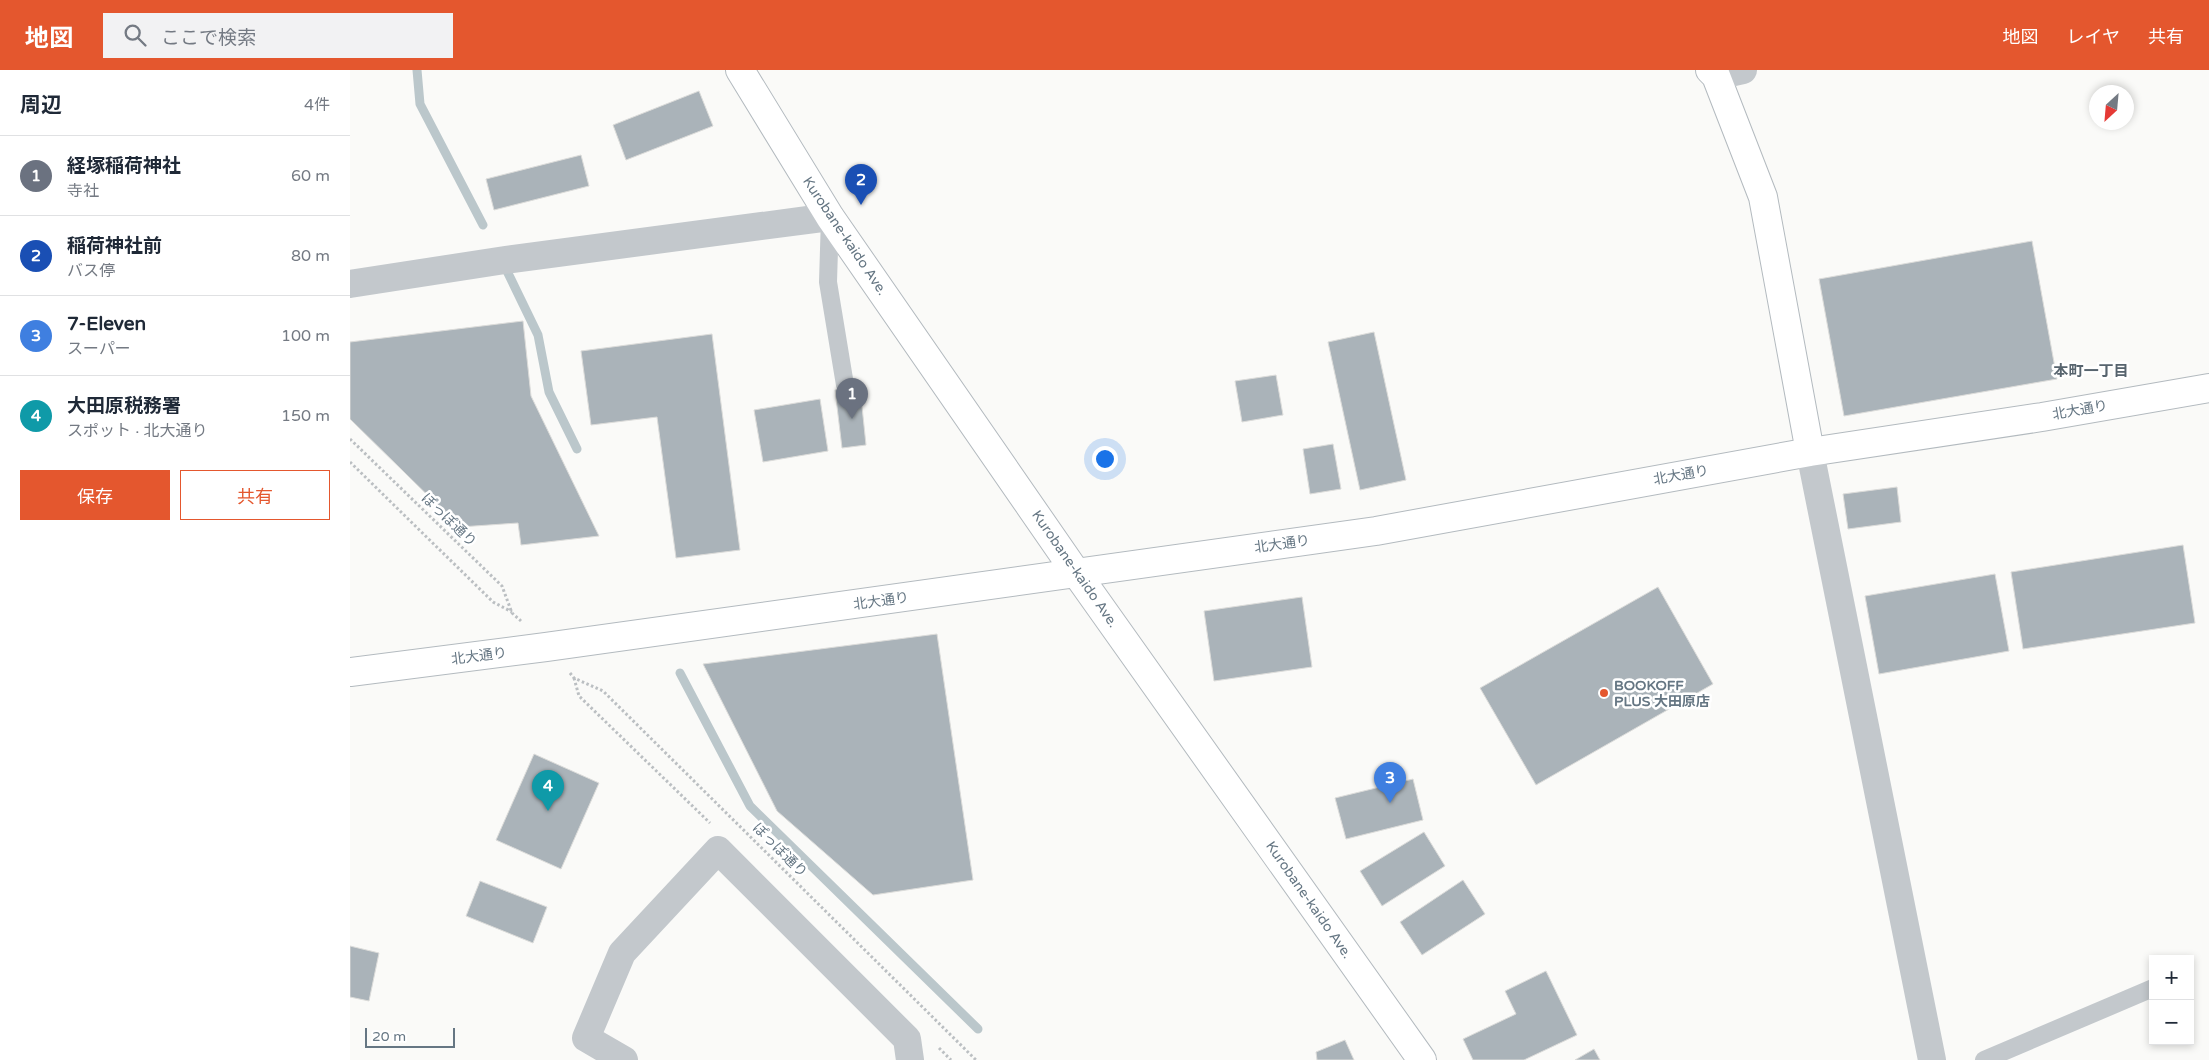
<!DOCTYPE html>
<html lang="ja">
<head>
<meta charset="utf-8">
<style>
  :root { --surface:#fff; --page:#f2f2f3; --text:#1f2937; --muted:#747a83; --line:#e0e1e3; --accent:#e4572e }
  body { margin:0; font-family:"Varela Round","Noto Sans JP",sans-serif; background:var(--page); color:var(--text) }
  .controls { position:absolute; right:15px; bottom:15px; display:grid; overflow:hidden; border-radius:0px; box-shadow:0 2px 8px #0003 }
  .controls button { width:45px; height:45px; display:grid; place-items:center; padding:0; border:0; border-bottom:1px solid var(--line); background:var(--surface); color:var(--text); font:25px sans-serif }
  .compass { position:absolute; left:1739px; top:15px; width:45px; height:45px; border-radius:50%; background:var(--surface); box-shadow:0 2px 8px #0003; rotate:206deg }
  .scale { position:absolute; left:15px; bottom:12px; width:90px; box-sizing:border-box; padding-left:5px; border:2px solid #657683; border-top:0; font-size:14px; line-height:18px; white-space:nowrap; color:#657683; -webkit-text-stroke:4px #fff; paint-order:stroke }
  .you { position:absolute; left:754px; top:388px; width:18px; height:18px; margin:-12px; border:4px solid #fff; border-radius:50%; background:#1a73e8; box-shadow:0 0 0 8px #1a73e833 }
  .badge { display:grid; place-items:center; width:32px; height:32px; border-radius:50%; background:var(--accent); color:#fff; font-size:16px; font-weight:700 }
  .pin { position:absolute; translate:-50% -41px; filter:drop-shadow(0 1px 2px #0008) }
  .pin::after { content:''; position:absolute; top:26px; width:18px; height:15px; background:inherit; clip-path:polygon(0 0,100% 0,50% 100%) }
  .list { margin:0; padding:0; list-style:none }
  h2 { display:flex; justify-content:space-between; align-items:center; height:65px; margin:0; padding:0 20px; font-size:21px }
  h2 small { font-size:16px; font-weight:400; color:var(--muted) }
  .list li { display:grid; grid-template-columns:32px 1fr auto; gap:15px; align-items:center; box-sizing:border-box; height:80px; padding:0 20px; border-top:1px solid var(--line) }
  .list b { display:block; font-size:19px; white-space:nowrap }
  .list p { margin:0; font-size:16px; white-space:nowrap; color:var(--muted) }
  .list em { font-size:16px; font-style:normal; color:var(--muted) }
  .actions { display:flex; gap:10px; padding:15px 20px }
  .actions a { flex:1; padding:11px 0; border:1px solid var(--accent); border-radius:0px; text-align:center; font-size:18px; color:var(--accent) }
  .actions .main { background:var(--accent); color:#fff }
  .icon { flex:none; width:28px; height:28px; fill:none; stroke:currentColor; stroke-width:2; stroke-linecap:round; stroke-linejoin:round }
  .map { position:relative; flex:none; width:1859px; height:990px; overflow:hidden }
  header { display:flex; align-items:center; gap:30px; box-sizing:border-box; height:70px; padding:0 25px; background:var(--accent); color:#fff }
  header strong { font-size:24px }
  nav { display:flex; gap:28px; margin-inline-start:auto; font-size:18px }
  .search { width:350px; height:45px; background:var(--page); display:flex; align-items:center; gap:12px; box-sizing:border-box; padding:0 18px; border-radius:0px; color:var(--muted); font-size:19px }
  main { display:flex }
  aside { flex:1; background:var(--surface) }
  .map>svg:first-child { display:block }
</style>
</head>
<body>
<header>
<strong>地図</strong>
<div class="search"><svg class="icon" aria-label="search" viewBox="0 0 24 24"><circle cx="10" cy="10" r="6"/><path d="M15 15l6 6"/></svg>ここで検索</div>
<nav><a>地図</a><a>レイヤ</a><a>共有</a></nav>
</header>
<main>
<aside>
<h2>周辺<small>4件</small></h2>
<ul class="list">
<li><span class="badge" style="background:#6b7280">1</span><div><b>経塚稲荷神社</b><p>寺社</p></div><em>60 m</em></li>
<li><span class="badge" style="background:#1a4fb4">2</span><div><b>稲荷神社前</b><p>バス停</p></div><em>80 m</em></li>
<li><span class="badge" style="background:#3f7fe0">3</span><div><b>7-Eleven</b><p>スーパー</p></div><em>100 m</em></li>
<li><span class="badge" style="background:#0f9aa8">4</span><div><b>大田原税務署</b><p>スポット · 北大通り</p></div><em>150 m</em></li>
</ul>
<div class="actions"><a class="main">保存</a><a>共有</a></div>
</aside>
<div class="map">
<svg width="1859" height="990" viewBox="0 0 1859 990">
  <rect width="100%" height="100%" fill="#fafaf8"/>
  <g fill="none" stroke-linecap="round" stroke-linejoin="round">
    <path stroke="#bbc7cb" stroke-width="9" d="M67,0L70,34L133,155
      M156,199L188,265L199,322L227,379
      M330,603L400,736L628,959"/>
  </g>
  <path fill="#aab3b9" stroke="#dcdcda" d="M349,21L363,56L276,90L263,55Z
    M231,85L239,116L144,140L136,109Z
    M1682,171L1707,309L1494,346L1469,209Z
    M173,251L181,326L249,466L171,475L168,453L110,457L0,349V272Z
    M1024,262L1056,410L1010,420L978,272Z
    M362,264L390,480L326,488L307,347L241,355L231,281Z
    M926,305L933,345L892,352L885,311Z
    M510,317L516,375L492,378L485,320Z
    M470,329L478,381L413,392L404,340Z
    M983,374L991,419L960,424L953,379Z
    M1547,417L1551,452L1498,459L1493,424Z
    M1833,475L1845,553L1673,579L1661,502Z
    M1645,504L1659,581L1529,604L1515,526Z
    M1308,517L1363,614L1186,715L1130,618Z
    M952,527L962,597L864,611L854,541Z
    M587,564L623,810L523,825L427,741L353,594Z
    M184,684L249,713L211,799L146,770Z
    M1063,709L1073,750L996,769L985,728Z
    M1074,762L1095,796L1032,836L1010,801Z
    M1113,810L1135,844L1072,885L1050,852Z
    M130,811L197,837L183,873L116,846Z
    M0,876L29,883L19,931L0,927Z
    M1196,901L1227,965L1174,990H1123L1113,969L1166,944L1155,921Z
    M995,970L1004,990H967L966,982Z
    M1244,979L1250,990H1225Z"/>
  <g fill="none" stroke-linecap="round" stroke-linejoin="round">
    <defs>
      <path id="secondary" d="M390,0L480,147L727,504L1072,990
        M1360,0L1366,6L1413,127L1460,382
        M0,602L196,577L1026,461L1460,382L1692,347L1859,318"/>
    </defs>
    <use href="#secondary" stroke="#b3babf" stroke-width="30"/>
    <path stroke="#bbbfc2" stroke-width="3" stroke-dasharray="2.5 2.5" stroke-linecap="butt" d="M0,369L152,516L162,543L171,551
      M0,392L143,532L162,542
      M220,603L224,608L253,621L626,990
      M224,608L229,626L360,753
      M589,978L601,990"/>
    <path stroke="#c3c8cc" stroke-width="18" d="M480,147L478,212L495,315
      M1634,990L1803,918"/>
    <path stroke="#c3c8cc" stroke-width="28" d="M1366,6L1393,0
      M0,214L155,190L480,147
      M1460,382L1582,990
      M274,990L236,968L272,883L368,780L557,969L560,990"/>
    <use href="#secondary" stroke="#fff" stroke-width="28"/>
  </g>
  <circle fill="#e4572e" stroke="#fff" stroke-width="2" cx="1254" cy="623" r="5"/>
  <g text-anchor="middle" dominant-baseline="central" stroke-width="5" stroke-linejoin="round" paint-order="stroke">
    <g font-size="14" fill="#657683" stroke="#fff">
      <text transform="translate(495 166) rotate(56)">Kurobane-kaido Ave.</text>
      <text transform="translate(1730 340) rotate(-10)">北大通り</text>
      <text transform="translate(1331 405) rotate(-10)">北大通り</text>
      <text transform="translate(99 450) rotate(44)">ぽっぽ通り</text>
      <text transform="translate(932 474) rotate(-8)">北大通り</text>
      <text transform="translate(725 499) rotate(55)">Kurobane-kaido Ave.</text>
      <text transform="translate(531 531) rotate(-8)">北大通り</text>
      <text transform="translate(129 586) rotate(-7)">北大通り</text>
      <text transform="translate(430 780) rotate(45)">ぽっぽ通り</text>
      <text transform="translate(959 830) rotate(55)">Kurobane-kaido Ave.</text>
    </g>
    <g font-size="14" font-weight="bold" fill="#657683" stroke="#fff" text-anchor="start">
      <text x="1264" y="615">BOOKOFF<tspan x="1264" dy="16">PLUS 大田原店</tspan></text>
    </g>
    <g font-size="15" font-weight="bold" fill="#57646e" stroke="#fff">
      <text x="1741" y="301">本町一丁目</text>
    </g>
  </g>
</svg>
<div class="controls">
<button>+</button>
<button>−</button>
</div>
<svg class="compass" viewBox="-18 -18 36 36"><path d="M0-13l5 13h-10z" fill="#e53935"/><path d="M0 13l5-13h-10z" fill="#747a83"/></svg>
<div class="scale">20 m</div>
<div class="you"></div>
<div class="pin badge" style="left:502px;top:349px;background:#6b7280">1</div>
<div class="pin badge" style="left:511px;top:135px;background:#1a4fb4">2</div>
<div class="pin badge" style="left:1040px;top:733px;background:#3f7fe0">3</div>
<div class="pin badge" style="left:198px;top:741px;background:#0f9aa8">4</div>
</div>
</main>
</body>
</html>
